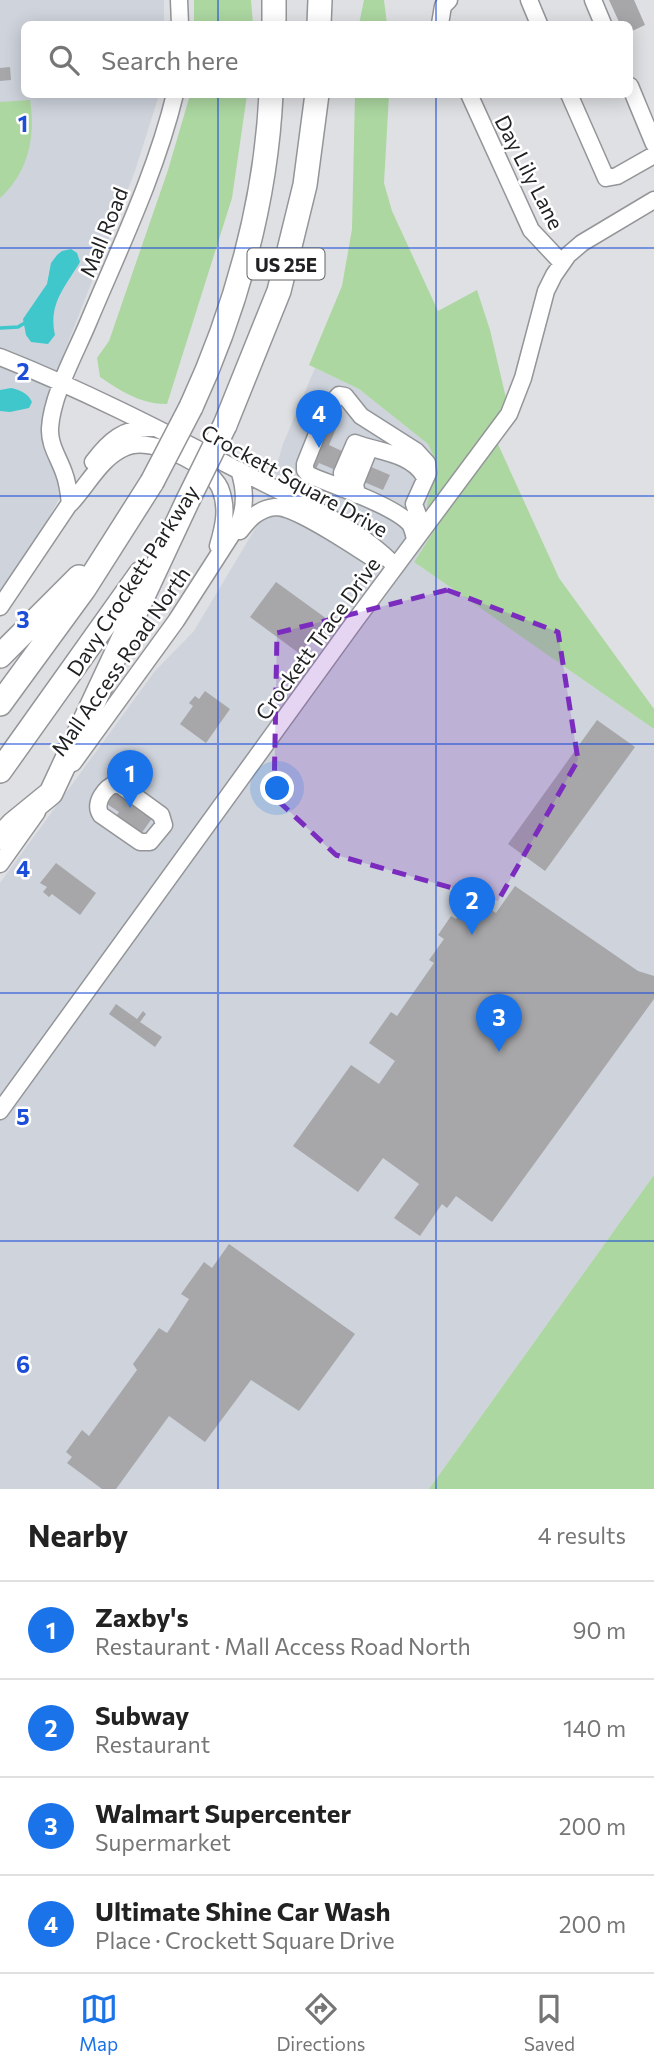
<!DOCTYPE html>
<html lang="en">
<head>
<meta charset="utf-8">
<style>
  :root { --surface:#fff; --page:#f6f6f6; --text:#222; --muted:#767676; --line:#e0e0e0; --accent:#1a73e8 }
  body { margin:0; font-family:Commissioner,sans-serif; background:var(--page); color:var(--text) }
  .you { position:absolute; left:278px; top:789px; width:24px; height:24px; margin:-18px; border:5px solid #fff; border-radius:50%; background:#1a73e8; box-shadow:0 0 0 10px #1a73e833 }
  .badge { display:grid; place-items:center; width:46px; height:46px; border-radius:50%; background:var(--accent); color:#fff; font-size:23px; font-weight:700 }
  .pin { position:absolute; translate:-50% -58px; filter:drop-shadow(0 2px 4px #0008) }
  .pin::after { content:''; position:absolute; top:37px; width:24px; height:21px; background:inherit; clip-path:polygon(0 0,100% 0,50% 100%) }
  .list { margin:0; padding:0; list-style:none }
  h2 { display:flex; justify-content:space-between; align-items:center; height:91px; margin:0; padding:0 28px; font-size:30px }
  h2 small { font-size:23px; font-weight:400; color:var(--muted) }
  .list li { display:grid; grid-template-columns:46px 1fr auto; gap:21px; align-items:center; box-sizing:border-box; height:98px; padding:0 28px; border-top:2px solid var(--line) }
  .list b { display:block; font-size:26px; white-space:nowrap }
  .list p { margin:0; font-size:23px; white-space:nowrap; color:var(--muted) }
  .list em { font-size:23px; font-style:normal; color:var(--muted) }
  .icon { flex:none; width:38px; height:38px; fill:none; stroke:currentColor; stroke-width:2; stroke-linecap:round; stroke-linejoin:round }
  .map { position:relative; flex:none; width:654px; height:1489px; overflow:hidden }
  .search { position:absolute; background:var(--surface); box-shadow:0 4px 18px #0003; left:21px; right:21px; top:21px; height:77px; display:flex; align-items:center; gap:18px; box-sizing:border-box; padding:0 24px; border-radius:10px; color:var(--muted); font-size:26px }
  .sheet { height:483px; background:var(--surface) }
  nav { display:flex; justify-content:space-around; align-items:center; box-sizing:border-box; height:98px; border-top:2px solid var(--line); background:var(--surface); font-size:19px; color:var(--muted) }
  nav a { display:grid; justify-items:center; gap:4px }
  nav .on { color:var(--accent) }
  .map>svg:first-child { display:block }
</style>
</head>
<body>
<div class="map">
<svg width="654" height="1489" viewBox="0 0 654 1489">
  <rect width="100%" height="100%" fill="#dfe0e3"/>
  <path fill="#ced3dc" d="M0,0H164V24H24V94L159,95L135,171L62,358L52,395L58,472L62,493L44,527L0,590Z
    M315,368L359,389L428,444L437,464V526L414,562L654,729V1175L429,1489H0V883L155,671L194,631L261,519L283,444Z"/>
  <path fill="#acd7a1" d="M194,0H251L253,24H194Z
    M364,0H384L387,24H359Z
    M190,95H247L232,198L167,404C140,404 121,391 100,377L97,358L109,341L168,170Z
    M355,95H389L384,183L392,211L438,311L477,290L490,330L506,398L497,442L559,578L654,709V729L414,562L437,526L428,521L427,505L437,464L428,444L359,389L309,365L342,286L352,229Z
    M30,100C36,136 28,173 0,198V102Z
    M654,1175V1489H429Z"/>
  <path fill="#40c7cc" d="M71,249L77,253L80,262C65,287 48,304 55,335L48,344L31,342L26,335L23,319L47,284L51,263L57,255L62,251Z
    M11,388C20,390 28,393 32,402L29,408L10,412L0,411V390Z"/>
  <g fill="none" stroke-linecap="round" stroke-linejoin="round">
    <path stroke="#40c7cc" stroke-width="3.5" d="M0,328L18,327L28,321"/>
  </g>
  <path fill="#a7a7aa" d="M609,0H634L645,25L630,32V24H620Z
    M10,67L11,80L0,81V68Z
    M320,406L340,419L329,445L344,452L343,455L390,475L383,490L319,463L316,469L297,461Z
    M276,582L327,619L300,654L250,617Z
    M205,691L230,709L206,743L180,724L193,706L189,703L195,696L199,699Z
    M597,720L635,747L545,871L508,844Z
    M116,791L155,814L141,834L116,816L119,812L107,804Z
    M56,863L96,893L80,915L52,894L49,897L43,892L47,887L40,883Z
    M515,886L638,971L654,976V999L492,1222L456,1196L447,1208L442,1204L420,1236L394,1218L419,1184L383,1158L358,1192L293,1146L351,1065L379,1084L395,1061L369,1043L391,1012L397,1016L434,963L429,960L444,939L438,935L451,916L456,919L472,897L496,913Z
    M116,1004L137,1019L143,1011L146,1014L140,1022L162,1037L155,1047L109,1014Z
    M229,1244L355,1334L299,1411L251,1380L205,1442L169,1416L116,1489H102L67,1463L72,1457L66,1452L82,1430L89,1436L137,1370L133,1364L159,1328L167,1333L173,1324L189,1299L181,1294L204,1262L212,1268Z"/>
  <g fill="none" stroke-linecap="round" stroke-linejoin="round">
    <defs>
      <path id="minor" d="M179,0L180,24
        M529,0L539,24
        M593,0L603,24
        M440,24L443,6L449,0
        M630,86L654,144
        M469,94L531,230L562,263
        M569,94L606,178L617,176L654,155
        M0,357C81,389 159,429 236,469C286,495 357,525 395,566
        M93,462C109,441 124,427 152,428
        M343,489L342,473L355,443C378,452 411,453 424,476
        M357,495L355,484L369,449
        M70,504C69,494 68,483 64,473C59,458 49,445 50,428C52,395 75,354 88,323C119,249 156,173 175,94
        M70,504C88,485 101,457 126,447C151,436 209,464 220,488C228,508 224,526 218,546
        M240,531C249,519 258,509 275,507C296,506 356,548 376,560
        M415,540C414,534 413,529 410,524C395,506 332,485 309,475L305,470V464L327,409L339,395L345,396L361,416L416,451L427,463L428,473L414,504L423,529
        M0,607L74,497
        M73,763L176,621L239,523C246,506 245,488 239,470
        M117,783L161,815L164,825L150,842H140L101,815C93,803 105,787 117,783Z
        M0,864L37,812
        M0,1111L355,621L509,414L523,378L546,291L554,275L568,255L582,243L654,200"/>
      <path id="highway" d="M274,24V0
        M319,24L320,0
        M191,407C236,310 266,202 271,94
        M225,425L279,291L305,185L317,94
        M0,656L79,577
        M0,704L84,589L152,482
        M0,771L141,573
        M0,838L13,824L51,793L188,500"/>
    </defs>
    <use href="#minor" stroke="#939598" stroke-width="19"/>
    <use href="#highway" stroke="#939598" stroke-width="26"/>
    <use href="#minor" stroke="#fff" stroke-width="16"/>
    <use href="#highway" stroke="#fff" stroke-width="23"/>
    <defs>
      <path id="highway-bridge" d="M152,482L191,407
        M188,500L225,425"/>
    </defs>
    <use href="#highway-bridge" stroke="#939598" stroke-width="26" stroke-linecap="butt"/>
    <use href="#highway-bridge" stroke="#fff" stroke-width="23"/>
  </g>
  <path fill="#7b2cbf" fill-opacity="0.2" stroke="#7b2cbf" stroke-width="5" stroke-dasharray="14 9" stroke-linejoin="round" d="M447,590L558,632L578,760L498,901L336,855L274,797L277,633Z"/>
  <path fill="none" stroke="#1d4ed8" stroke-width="2" stroke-opacity="0.55" d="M218,0V24M436,0V24M218,94V1489M436,94V1489M0,248H654M0,496H654M0,744H654M0,993H654M0,1241H654"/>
  <g text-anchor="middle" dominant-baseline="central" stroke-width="5" stroke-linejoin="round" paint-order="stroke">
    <rect fill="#fff" stroke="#636464" stroke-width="2" x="247.5" y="248.5" width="77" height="31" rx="5"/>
    <g font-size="19" font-weight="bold" fill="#202122">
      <text x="286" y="264">US 25E</text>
    </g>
    <g font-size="21" fill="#202122" stroke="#fff">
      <text transform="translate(530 172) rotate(63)">Day Lily Lane</text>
      <text transform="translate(103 232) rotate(-68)">Mall Road</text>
      <text transform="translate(295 480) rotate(29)">Crockett Square Drive</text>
      <text transform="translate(132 580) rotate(-57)">Davy Crockett Parkway</text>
      <text transform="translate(317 638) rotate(-54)">Crockett Trace Drive</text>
      <text transform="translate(120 661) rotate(-55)">Mall Access Road North</text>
    </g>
  </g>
  <g font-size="23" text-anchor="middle" font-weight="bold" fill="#1d4ed8" stroke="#fff" stroke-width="5" stroke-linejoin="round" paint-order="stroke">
    <text x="23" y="132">1</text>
    <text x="23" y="380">2</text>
    <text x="23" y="628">3</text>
    <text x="23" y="877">4</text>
    <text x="23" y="1125">5</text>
    <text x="23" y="1373">6</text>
  </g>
</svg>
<div class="you"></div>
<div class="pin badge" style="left:130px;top:808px">1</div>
<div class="pin badge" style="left:472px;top:935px">2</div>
<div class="pin badge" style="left:499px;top:1052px">3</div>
<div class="pin badge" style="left:319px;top:448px">4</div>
<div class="search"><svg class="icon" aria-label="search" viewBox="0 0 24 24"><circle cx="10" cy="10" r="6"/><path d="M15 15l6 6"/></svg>Search here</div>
</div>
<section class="sheet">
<h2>Nearby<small>4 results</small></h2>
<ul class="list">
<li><span class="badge">1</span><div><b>Zaxby's</b><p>Restaurant · Mall Access Road North</p></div><em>90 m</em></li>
<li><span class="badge">2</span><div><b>Subway</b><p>Restaurant</p></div><em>140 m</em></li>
<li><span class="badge">3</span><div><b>Walmart Supercenter</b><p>Supermarket</p></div><em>200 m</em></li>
<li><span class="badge">4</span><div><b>Ultimate Shine Car Wash</b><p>Place · Crockett Square Drive</p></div><em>200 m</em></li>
</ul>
</section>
<nav>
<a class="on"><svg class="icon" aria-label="map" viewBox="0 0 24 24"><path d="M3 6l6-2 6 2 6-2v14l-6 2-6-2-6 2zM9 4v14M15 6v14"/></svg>Map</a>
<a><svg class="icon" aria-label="directions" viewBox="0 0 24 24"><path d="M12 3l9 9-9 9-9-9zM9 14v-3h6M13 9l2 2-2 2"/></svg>Directions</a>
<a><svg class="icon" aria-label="saved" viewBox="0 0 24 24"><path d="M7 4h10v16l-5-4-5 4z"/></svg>Saved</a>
</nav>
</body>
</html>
